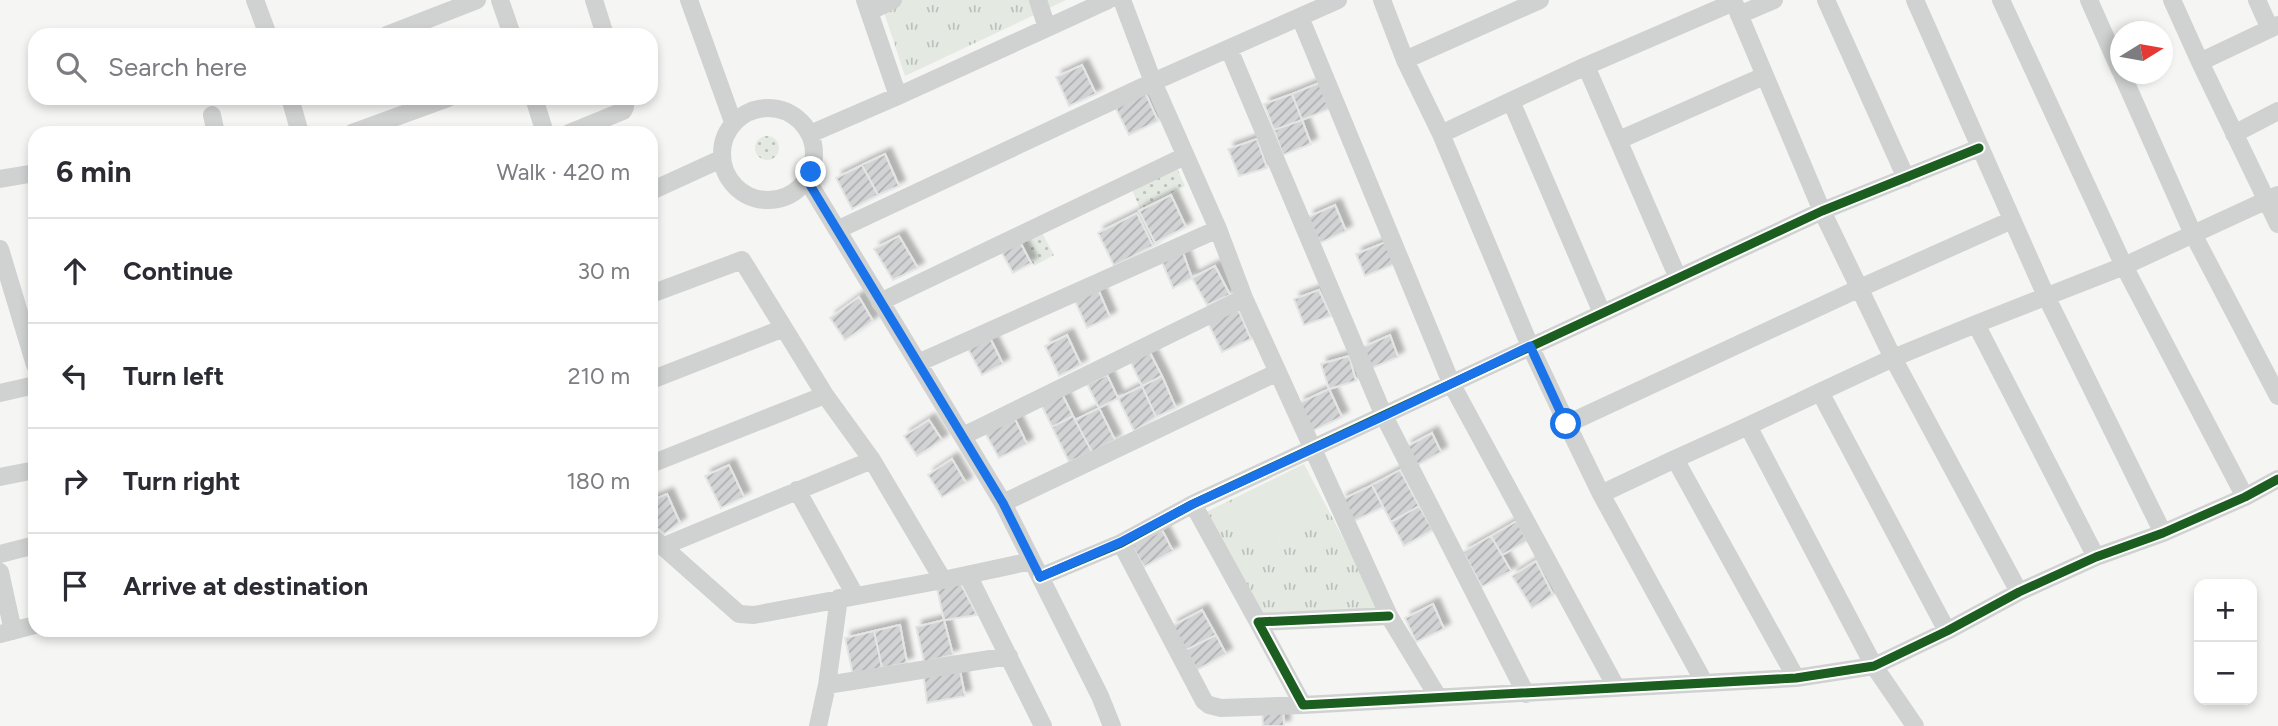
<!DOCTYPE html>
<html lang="en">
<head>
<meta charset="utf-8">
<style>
  :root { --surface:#fff; --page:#f2f2f3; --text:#2b2b33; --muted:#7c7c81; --line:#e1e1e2 }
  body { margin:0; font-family:Figtree,sans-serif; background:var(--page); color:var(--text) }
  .controls { position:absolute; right:21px; bottom:21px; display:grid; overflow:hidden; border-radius:14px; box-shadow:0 4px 10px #0003 }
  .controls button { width:63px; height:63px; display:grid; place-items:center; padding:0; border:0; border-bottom:2px solid var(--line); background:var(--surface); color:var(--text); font:35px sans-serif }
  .compass { position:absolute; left:2110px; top:21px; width:63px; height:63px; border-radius:50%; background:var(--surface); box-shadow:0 4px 10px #0003; rotate:79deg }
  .stop { position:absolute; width:21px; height:21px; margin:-16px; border:5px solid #1a73e8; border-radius:50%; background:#fff }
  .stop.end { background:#1a73e8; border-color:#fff; box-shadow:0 2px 7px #0008 }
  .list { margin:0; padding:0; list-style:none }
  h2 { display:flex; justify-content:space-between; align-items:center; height:91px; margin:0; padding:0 28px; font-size:30px }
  h2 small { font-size:23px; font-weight:400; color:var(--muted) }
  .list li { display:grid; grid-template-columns:46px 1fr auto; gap:21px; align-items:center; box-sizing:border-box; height:105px; padding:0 28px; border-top:2px solid var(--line) }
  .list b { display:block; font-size:26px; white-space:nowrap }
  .list em { font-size:23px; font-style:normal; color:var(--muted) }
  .icon { flex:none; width:38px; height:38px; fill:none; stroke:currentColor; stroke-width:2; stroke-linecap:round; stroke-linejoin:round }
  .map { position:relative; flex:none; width:2278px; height:726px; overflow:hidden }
  .search { position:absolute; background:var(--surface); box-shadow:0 4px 10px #0003; left:28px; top:28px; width:630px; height:77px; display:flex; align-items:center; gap:18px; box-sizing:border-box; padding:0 24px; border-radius:21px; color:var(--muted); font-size:26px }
  .panel { position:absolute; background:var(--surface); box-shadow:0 4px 10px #0003; left:28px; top:126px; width:630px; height:511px; border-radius:21px }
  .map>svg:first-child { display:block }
</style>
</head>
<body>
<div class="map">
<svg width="2278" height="726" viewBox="0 0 2278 726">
  <defs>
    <pattern id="grass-tufts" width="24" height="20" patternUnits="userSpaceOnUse" patternTransform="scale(1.75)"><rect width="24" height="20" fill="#e4e9e2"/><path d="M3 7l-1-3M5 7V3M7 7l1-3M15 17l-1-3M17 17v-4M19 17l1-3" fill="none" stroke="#bcc1bd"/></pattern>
    <pattern id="garden-dots" width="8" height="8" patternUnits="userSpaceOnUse" patternTransform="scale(1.75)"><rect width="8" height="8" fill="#e4e9e2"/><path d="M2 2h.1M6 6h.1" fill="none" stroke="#bcc1bd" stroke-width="1.8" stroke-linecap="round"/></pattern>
    <pattern id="building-hatch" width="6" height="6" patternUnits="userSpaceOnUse" patternTransform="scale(1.75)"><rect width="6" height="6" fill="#d2d3d4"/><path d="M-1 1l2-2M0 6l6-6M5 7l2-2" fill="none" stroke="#aeb0b2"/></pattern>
    <filter id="shadow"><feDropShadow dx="6" dy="-6" stdDeviation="2" flood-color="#0004"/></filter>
  </defs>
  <rect width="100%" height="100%" fill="#f5f6f4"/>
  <path fill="url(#grass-tufts)" d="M880,0H1066L905,76Z
    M1304,464L1380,608L1260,614L1206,512Z"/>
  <path fill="url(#garden-dots)" d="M755 148a12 12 0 1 1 24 0a12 12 0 1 1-24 0Z
    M1176,166L1185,186L1140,209L1131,187Z
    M1040,229L1054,255L1034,266L1020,239Z"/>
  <path fill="#e4e9e2" d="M1302,469L1324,510L1255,547L1232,506Z"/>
  <path fill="url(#building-hatch)" stroke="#e4e5e4" stroke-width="2" filter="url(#shadow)" d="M1082,65L1096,94L1069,106L1056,77Z
    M1319,83L1329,109L1302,120L1292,94Z
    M1144,90L1158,121L1129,135L1114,105Z
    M1292,94L1302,120L1274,130L1264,104Z
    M1302,120L1311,144L1283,155L1274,130Z
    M1257,139L1267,168L1239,176L1228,149Z
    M885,154L899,186L878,195L862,165Z
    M862,165L878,195L852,209L836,178Z
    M1171,195L1186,227L1155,243L1139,211Z
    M1335,205L1346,231L1320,243L1308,217Z
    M1137,213L1153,246L1114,266L1098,233Z
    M899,236L918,268L893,280L874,249Z
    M1018,238L1031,263L1013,273L999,248Z
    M1386,242L1395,264L1365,276L1356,254Z
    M1182,250L1192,278L1173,288L1161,260Z
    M1215,266L1230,295L1207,305L1192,278Z
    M1097,287L1110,317L1087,328L1074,299Z
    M1319,290L1331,316L1304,325L1294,299Z
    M859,297L873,321L845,340L830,318Z
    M1238,309L1251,339L1222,352L1208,323Z
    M1067,335L1081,365L1059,376L1045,346Z
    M1390,335L1398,357L1372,368L1363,347Z
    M990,338L1003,364L982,375L968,349Z
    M1149,351L1162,376L1142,386L1130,361Z
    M1349,356L1356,381L1329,389L1321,364Z
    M1107,375L1118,398L1099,408L1087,384Z
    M1162,376L1176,408L1156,417L1142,386Z
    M1142,386L1156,417L1134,431L1118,398Z
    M1329,389L1342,417L1312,431L1299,403Z
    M1061,392L1073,416L1052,427L1040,402Z
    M1099,408L1115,440L1092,452L1075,420Z
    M1013,415L1027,444L999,458L984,431Z
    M1073,416L1092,452L1069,462L1052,427Z
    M929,420L942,440L917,456L904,436Z
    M1432,433L1441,452L1416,466L1406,447Z
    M952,459L966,483L942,497L928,475Z
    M729,465L744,497L721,508L705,476Z
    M1400,470L1419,506L1391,522L1372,485Z
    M1372,485L1383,507L1352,522L1341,500Z
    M667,494L680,523L664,534L651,523V501Z
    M1419,506L1433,530L1404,546L1391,522Z
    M1517,521L1527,541L1502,555L1491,536Z
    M1162,530L1173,551L1144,567L1132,546Z
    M1491,536L1511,571L1482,587L1463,552Z
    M1536,561L1553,595L1532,608L1512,576Z
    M961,584L977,615L944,620L937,589Z
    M1433,604L1444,629L1416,642L1405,618Z
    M1202,610L1216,635L1186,650L1172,626Z
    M944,620L953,655L924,662L916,627Z
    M900,625L907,663L882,668L874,631Z
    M874,631L882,668L853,675L845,638Z
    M1216,635L1226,654L1197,670L1186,650Z
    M959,666L965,696L927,703L923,671Z
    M1283,708L1284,726H1263L1262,709Z"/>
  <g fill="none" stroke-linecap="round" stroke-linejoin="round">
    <path stroke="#d0d1d1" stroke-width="18" d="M255,0L268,35
      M500,0L512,35
      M594,0L605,35
      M689,0L733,122
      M865,0L898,96
      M1122,0L1153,82L1218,229L1244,298L1389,616L1438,697
      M1382,0L1405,60L1441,134L1530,346L1567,424
      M1733,0L1822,211L1893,358L2019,592
      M1826,0L1906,178
      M1915,0L2046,296L2163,533
      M2001,0L2124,266L2245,497
      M2089,0L2120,70
      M2172,0L2200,62L2278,224
      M2257,0L2270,29
      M869,12L893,0
      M1739,15L1774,0
      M1300,17L1452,385L1616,687
      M1047,28L1108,0
      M387,35L477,0
      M1229,49L1384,416L1526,694
      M1405,60L1540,0
      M2200,62L2278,25
      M1586,66L1734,2
      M2122,74L2193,234L2278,396
      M290,98L300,133
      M534,98L545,133
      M722 154a46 46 0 1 1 92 0a46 46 0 1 1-92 0Z
      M212,115L216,133
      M352,133L448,98
      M569,133L623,111L625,107L623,98
      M810,134L898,96L1047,28L1038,0
      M1441,134L1511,101
      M2234,134L2278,111
      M1619,140L1764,76
      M0,179L35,173
      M807,180L1003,503L1100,696L1112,726
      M651,191L721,159
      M837,230L1153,82L1338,0
      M0,249L35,365
      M651,294L742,260L825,395L872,460L943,580
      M880,302L1185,156
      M1602,313L1511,101L1586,66L1678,278
      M1976,324L2096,557
      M918,363L1218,229
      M651,380L784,328
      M1820,392L1748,426L1874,666L1915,726
      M0,393L35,385
      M1748,426L1675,459L1796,678
      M963,436L1244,298
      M1675,459L1601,494L1704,682
      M651,464L825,395
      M0,477L35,470
      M797,490L855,595
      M1601,494L1567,424L1860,288L2012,220
      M1003,503L1278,372
      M1193,504L1258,622
      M651,536L739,614L754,615L943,580L1032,561
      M1121,543L1204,701L1209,705L1221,708L1303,705
      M664,546L872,460
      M0,554L35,545
      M0,572L13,631
      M968,575L1043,726
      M1040,577L1121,543L1193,504L1822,211L1979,148
      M1389,616L1258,622L1303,705L1796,678L1874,666L1947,631L2019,592L2096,557L2163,533L2245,497L2278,479
      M1947,631L1820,392L1893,358L1976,324L2124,266L2278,195
      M0,634L35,625
      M827,685L1009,656
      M818,726L827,685L839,598"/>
    <defs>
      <path id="cycleway" d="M1040,577L1121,543L1193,504L1822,211L1979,148
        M1389,616L1258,622L1303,705L1796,678L1874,666L1947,631L2019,592L2096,557L2163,533L2245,497L2278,479"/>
    </defs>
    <use href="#cycleway" stroke="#fff" stroke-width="13"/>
    <use href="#cycleway" stroke="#1b5e20" stroke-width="9"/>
  </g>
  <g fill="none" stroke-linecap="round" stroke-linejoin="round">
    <path stroke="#1a73e8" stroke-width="9" d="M811,172L807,180L1003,503L1040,577L1121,542L1193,504L1384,416L1530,346L1566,424"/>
  </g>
</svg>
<div class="controls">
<button>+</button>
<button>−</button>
</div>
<svg class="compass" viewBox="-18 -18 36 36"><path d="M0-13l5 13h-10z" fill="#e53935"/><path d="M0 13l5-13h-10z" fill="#7c7c81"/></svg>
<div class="stop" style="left:1566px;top:424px"></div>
<div class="stop end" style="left:811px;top:172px"></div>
<div class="search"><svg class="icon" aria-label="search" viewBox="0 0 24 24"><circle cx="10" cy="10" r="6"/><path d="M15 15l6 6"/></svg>Search here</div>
<section class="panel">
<h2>6 min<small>Walk · 420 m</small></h2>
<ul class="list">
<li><svg class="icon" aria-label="ahead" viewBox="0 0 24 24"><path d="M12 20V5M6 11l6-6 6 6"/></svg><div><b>Continue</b></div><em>30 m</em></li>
<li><svg class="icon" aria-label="left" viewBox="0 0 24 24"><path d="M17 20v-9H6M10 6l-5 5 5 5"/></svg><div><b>Turn left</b></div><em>210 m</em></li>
<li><svg class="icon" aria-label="right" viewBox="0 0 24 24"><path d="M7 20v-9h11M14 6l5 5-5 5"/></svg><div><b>Turn right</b></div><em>180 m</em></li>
<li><svg class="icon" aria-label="arrive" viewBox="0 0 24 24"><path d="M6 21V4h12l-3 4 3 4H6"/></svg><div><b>Arrive at destination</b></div></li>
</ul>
</section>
</div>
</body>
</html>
